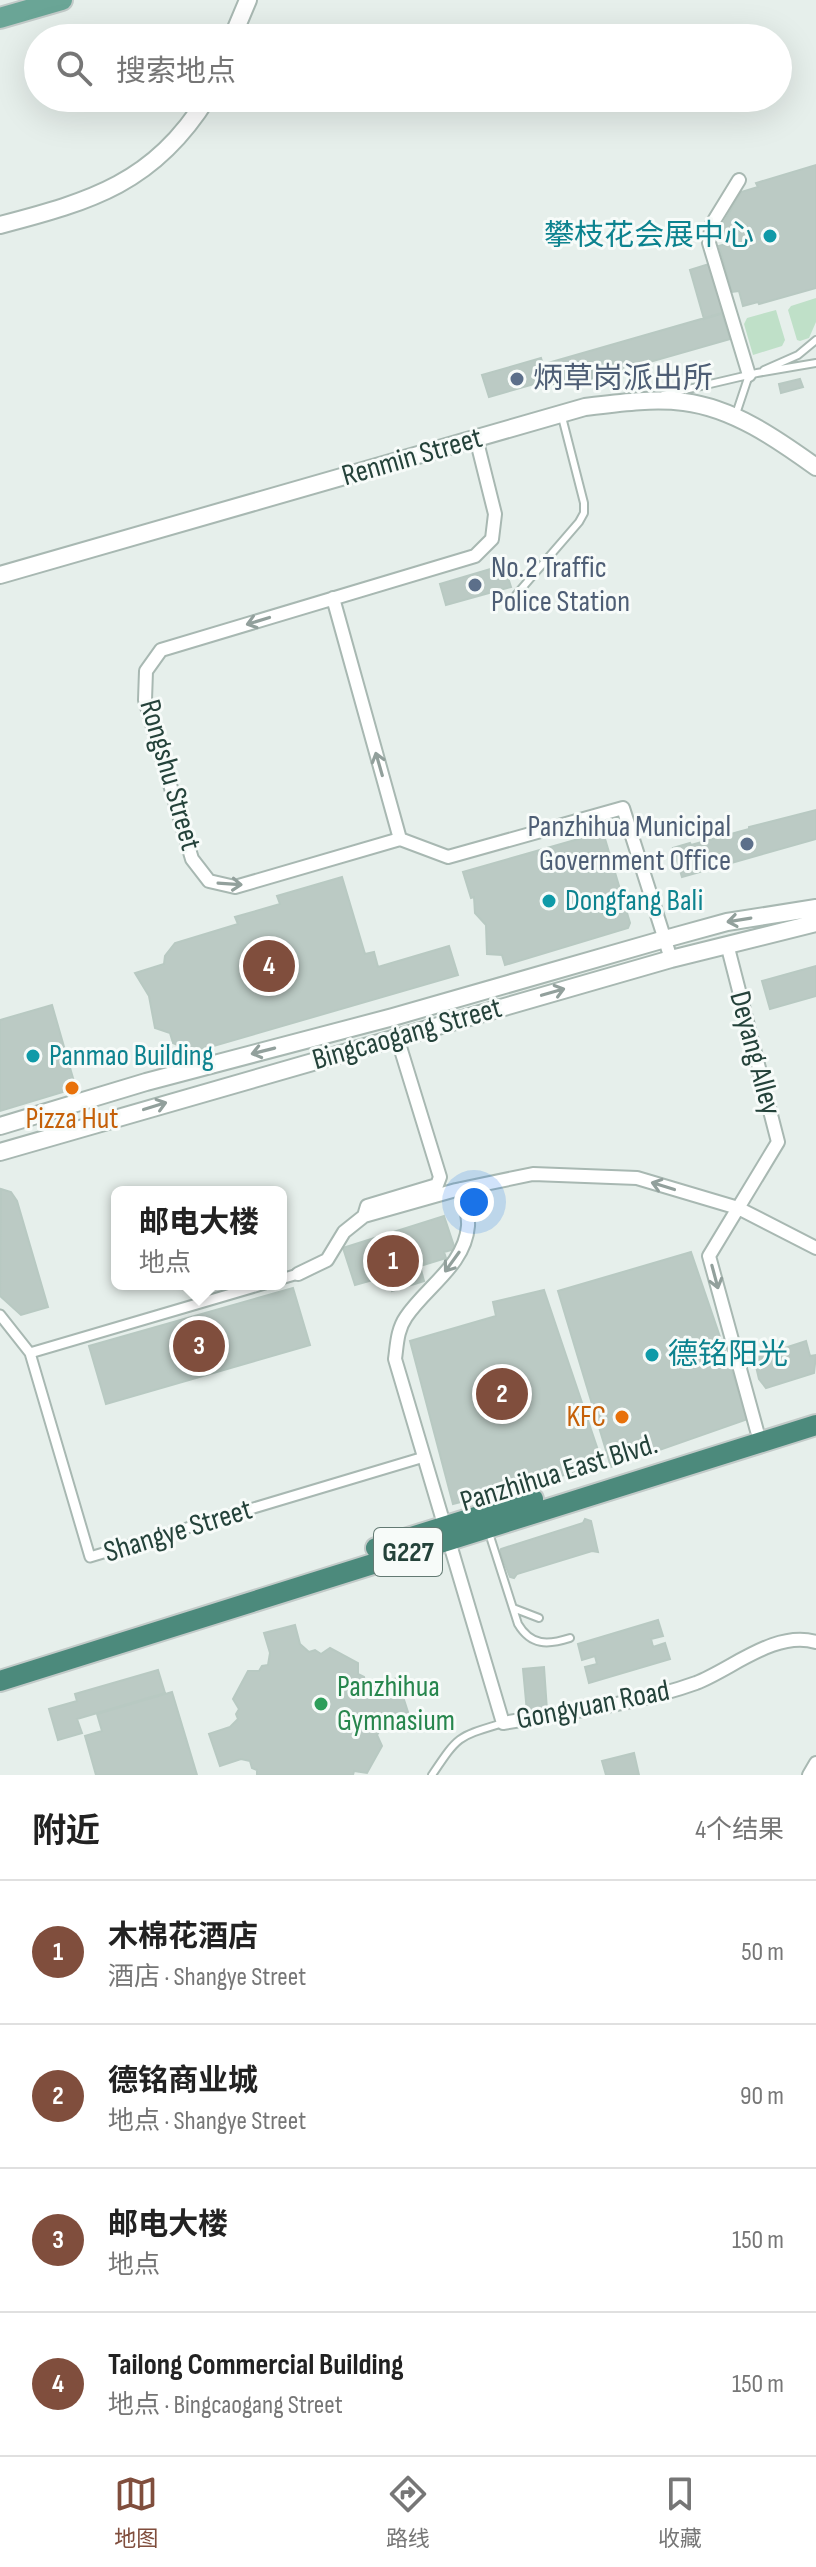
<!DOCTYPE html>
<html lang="zh">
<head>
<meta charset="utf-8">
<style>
  :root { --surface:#fff; --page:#f6f6f6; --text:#222; --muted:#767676; --line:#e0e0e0; --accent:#804e3d }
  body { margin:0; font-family:"Sofia Sans Condensed","Noto Sans SC",sans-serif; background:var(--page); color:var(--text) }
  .you { position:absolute; left:474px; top:1202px; width:28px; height:28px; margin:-20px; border:6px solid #fff; border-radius:50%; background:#1a73e8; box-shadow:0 0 0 12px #1a73e833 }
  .badge { display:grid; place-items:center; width:52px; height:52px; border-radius:50%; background:var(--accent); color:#fff; font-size:26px; font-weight:700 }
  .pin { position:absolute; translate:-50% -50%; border:4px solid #fff; box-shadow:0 2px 8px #0006 }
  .popup { position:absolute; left:111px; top:1186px; width:176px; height:104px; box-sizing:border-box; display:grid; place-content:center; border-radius:12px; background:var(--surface); filter:drop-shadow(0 2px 6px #0005); font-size:26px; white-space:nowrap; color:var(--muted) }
  .popup b { font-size:30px; color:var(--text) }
  .popup::after { content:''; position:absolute; left:50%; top:100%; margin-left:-16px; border:16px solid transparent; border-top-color:var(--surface) }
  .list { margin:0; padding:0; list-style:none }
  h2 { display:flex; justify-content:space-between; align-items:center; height:104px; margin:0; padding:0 32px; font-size:34px }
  h2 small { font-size:26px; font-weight:400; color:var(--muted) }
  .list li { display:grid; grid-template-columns:52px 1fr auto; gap:24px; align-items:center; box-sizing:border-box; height:144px; padding:0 32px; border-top:2px solid var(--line) }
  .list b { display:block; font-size:30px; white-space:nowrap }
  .list p { margin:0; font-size:26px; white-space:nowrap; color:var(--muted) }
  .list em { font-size:26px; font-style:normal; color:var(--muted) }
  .icon { flex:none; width:44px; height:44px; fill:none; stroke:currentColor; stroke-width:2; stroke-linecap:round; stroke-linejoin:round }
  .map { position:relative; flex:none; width:816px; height:1775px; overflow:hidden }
  .search { position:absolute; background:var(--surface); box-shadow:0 8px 32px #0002; left:24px; right:24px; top:24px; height:88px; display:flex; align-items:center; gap:20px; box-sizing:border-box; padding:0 28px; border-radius:44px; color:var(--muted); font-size:30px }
  .sheet { height:680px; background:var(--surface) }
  nav { display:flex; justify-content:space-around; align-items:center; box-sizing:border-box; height:112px; border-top:2px solid var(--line); background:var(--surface); font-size:22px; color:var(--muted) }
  nav a { display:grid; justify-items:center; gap:4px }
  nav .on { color:var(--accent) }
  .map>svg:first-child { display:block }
</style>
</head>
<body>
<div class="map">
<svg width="816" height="1775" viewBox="0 0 816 1775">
  <rect width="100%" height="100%" fill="#e6efeb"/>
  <path fill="#bfe0c8" d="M816,298V322L809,338L800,341L797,340L788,310L791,306Z
    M776,310L785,340L782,346L753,355L744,324L747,318Z"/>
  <path fill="#bbcac4" stroke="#b8c9c2" stroke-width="2" d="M816,165V288L759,304L758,302L743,306L739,291L732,292L719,246L726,244L721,227L741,192L758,187L756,183Z
    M709,264L724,313L704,319L690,270Z
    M722,313L730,339L555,389L548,363Z
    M541,358L548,380L489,397L482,375Z
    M800,379L803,387L781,393L779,384Z
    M504,565L511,587L446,605L440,584Z
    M816,810V839L682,877L673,848L690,843L691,845L749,829V827Z
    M603,832L630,923L628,928L505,965L502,955L487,954L486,925L475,913L474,897L471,898L463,872Z
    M342,877L365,954L374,952L378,967L449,946L458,975L193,1052L173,1043L170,1033L155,1028L149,996L135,973L164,964L165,956L175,943L238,924L235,917L280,904L277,896Z
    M816,966V996L770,1009L762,981Z
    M52,1005L77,1092L67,1095L66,1091L0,1111V1020Z
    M1,1189L11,1192L17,1201L48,1307L21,1315L0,1296Z
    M444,1216L455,1249L444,1252L446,1258L420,1266L424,1281L392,1291L387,1276L355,1285L343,1248Z
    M691,1252L748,1419L611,1467L558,1291Z
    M293,1288L310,1345L106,1404L89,1346Z
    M544,1290L603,1465L453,1504L410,1341L496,1316L493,1302Z
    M806,1341L810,1356L816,1355L814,1373L766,1388L759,1379L754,1358Z
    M585,1519L591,1521L598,1552L592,1551L517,1574L514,1578L510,1577L500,1552L501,1549L583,1523Z
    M658,1620L663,1636L651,1639L653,1647L665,1643L670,1659L589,1683L585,1667L597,1664L595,1656L582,1660L578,1644Z
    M295,1625L300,1644L309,1652L315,1650L321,1654L330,1648L358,1663V1674L364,1677L365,1683L376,1685L397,1678L408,1712L386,1719L377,1725L380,1730L377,1735L382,1746L367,1773L354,1771L353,1775H257V1770L252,1768L250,1761L241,1759L220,1766L209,1734L230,1727L238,1719L236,1714L239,1709L233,1699L248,1671H259L262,1666L268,1665L270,1653L264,1633Z
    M544,1667L547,1710L527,1712L523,1669Z
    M158,1670L165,1693L77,1719L82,1733L58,1740L49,1709L77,1701L75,1694Z
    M172,1692L197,1775H96L85,1736L102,1731L97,1714Z
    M634,1753L639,1775H606L602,1761Z
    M634,1753L639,1775H606L602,1761Z"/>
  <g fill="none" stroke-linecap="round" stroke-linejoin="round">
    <defs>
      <path id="service" d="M764,370L798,355L816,340
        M663,395L757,373L816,363
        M735,417L749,375
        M516,595L579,522L584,513V503L562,417
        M488,1530L518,1624C531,1646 548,1645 570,1638
        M513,1608L539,1618
        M432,1775C459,1735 457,1737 503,1723"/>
      <path id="pedestrian" d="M281,1279L298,1274
        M0,1315L30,1353L90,1557L424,1457
        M30,1353L265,1284"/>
      <path id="minor" d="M739,180L712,224L709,243L749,375
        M476,438L495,514L492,539L475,556L161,650L146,671L145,700L192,859L209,881L235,887L400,839L448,857L623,808L671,959
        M333,598L400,839
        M727,944L778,1142L709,1256L757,1431
        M461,1189C463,1200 469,1214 468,1226C465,1265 426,1287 406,1317C397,1330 397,1345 395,1359L503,1723C567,1712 635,1705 696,1683C732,1669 775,1630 816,1642
        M364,1216L367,1206L437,1185L440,1177L397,1037
        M298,1274L327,1260L344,1232L364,1216L456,1190L533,1174L637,1178L738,1208L816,1248
        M809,1775L816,1763"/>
      <path id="tertiary" d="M232,38L248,0
        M0,225C92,201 154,183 207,98
        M0,575L585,407C618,403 651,398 684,402C733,408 777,439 816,467
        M0,1126L146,1082L393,1017L665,939L727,922L816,908
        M0,1152L671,959L816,923"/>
      <path id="primary" d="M0,18L62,0"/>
      <path id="trunk" d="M376,1548L533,1499
        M0,1681L816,1425"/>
    </defs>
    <use href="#service" stroke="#a8b8b2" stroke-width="10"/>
    <use href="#pedestrian" stroke="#a8b8b2" stroke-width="13"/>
    <use href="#minor" stroke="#a8b8b2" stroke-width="16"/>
    <use href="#tertiary" stroke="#a8b8b2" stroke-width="20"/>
    <use href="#primary" stroke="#c2cac8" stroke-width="24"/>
    <use href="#trunk" stroke="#c2cac8" stroke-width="24"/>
    <use href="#service" stroke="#fff" stroke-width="6"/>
    <use href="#pedestrian" stroke="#fff" stroke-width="9"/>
    <use href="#minor" stroke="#fff" stroke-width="12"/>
    <use href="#tertiary" stroke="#fff" stroke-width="16"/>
    <use href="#primary" stroke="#6aa596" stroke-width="20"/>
    <use href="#trunk" stroke="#4c8a7c" stroke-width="20"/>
  </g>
  <defs><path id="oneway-shaft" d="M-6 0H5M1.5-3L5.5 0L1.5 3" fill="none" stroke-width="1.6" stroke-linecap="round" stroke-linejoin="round" transform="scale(2)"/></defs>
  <g stroke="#92a09c">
    <use href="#oneway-shaft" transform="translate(258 621) rotate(163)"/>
    <use href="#oneway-shaft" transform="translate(379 764) rotate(-106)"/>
    <use href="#oneway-shaft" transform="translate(230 884) rotate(4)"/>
    <use href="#oneway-shaft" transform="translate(739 920) rotate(171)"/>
    <use href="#oneway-shaft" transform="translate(553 992) rotate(-16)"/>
    <use href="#oneway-shaft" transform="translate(263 1051) rotate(166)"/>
    <use href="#oneway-shaft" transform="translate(155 1106) rotate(-17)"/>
    <use href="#oneway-shaft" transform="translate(663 1186) rotate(-163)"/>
    <use href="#oneway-shaft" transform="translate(452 1262) rotate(126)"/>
    <use href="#oneway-shaft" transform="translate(715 1277) rotate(75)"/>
  </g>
  <g fill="#0f9aa8" stroke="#f7fbf9" stroke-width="3">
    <circle cx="770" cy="236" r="8"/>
    <circle cx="549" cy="901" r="8"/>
    <circle cx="33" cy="1056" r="8"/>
    <circle cx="652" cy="1355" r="8"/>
  </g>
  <g fill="#5c6f8a" stroke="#f7fbf9" stroke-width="3">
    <circle cx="517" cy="379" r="8"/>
    <circle cx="475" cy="585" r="8"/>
    <circle cx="747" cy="844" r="8"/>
  </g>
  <g fill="#e8710a" stroke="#f7fbf9" stroke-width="3">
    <circle cx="72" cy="1088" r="8"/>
    <circle cx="622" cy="1417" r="8"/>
  </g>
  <circle fill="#2e9e5b" stroke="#f7fbf9" stroke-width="3" cx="321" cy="1704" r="8"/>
  <g text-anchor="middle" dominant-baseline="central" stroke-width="6" stroke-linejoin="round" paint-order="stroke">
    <rect fill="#f7fbf9" stroke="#637a73" stroke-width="2" x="374" y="1528" width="68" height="48" rx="6"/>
    <g font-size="28" font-weight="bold" fill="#24423a">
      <text x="408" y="1552">G227</text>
    </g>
    <g font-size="30" fill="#0d838f" stroke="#f7fbf9" text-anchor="start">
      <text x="754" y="236" text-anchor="end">攀枝花会展中心</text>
      <text x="565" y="901">Dongfang Bali</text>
      <text x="49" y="1056">Panmao Building</text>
      <text x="668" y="1355">德铭阳光</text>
    </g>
    <g font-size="30" fill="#4e5e75" stroke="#f7fbf9" text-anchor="start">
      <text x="533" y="379">炳草岗派出所</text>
      <text x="491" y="568">No.2 Traffic<tspan x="491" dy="34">Police Station</tspan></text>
      <text x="731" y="827" text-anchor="end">Panzhihua Municipal<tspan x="731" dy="34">Government Office</tspan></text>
    </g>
    <g font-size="30" fill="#24423a" stroke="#f7fbf9">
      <text transform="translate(412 457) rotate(-16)">Renmin Street</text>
      <text transform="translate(170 775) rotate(74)">Rongshu Street</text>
      <text transform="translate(407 1034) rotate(-16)">Bingcaogang Street</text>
      <text transform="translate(755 1053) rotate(75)">Deyang Alley</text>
      <text transform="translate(559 1473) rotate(-17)">Panzhihua East Blvd.</text>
      <text transform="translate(178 1531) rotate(-17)">Shangye Street</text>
      <text transform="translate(593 1705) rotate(-11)">Gongyuan Road</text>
    </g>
    <g font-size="30" fill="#c56008" stroke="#f7fbf9">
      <text x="72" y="1119">Pizza Hut</text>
      <text x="606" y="1417" text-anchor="end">KFC</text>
    </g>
    <g font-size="30" fill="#27864d" stroke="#f7fbf9" text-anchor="start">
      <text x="337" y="1687">Panzhihua<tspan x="337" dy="34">Gymnasium</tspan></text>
    </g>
  </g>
</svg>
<div class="you"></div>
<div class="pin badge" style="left:393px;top:1261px">1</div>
<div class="pin badge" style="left:502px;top:1394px">2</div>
<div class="pin badge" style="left:199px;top:1346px">3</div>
<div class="popup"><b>邮电大楼</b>地点</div>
<div class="pin badge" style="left:269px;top:966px">4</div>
<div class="search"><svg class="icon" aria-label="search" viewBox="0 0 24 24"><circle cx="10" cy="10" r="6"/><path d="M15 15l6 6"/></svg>搜索地点</div>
</div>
<section class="sheet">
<h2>附近<small>4个结果</small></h2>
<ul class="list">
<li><span class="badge">1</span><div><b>木棉花酒店</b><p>酒店 · Shangye Street</p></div><em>50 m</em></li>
<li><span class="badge">2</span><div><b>德铭商业城</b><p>地点 · Shangye Street</p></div><em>90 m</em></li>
<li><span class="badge">3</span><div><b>邮电大楼</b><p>地点</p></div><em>150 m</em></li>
<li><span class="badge">4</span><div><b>Tailong Commercial Building</b><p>地点 · Bingcaogang Street</p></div><em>150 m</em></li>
</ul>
</section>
<nav>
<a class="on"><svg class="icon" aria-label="map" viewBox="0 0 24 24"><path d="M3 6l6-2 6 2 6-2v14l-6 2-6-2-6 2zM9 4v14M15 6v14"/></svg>地图</a>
<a><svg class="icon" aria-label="directions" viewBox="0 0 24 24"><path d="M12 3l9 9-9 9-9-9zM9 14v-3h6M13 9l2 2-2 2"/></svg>路线</a>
<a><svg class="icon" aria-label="saved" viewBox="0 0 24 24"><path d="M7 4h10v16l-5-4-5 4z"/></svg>收藏</a>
</nav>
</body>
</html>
